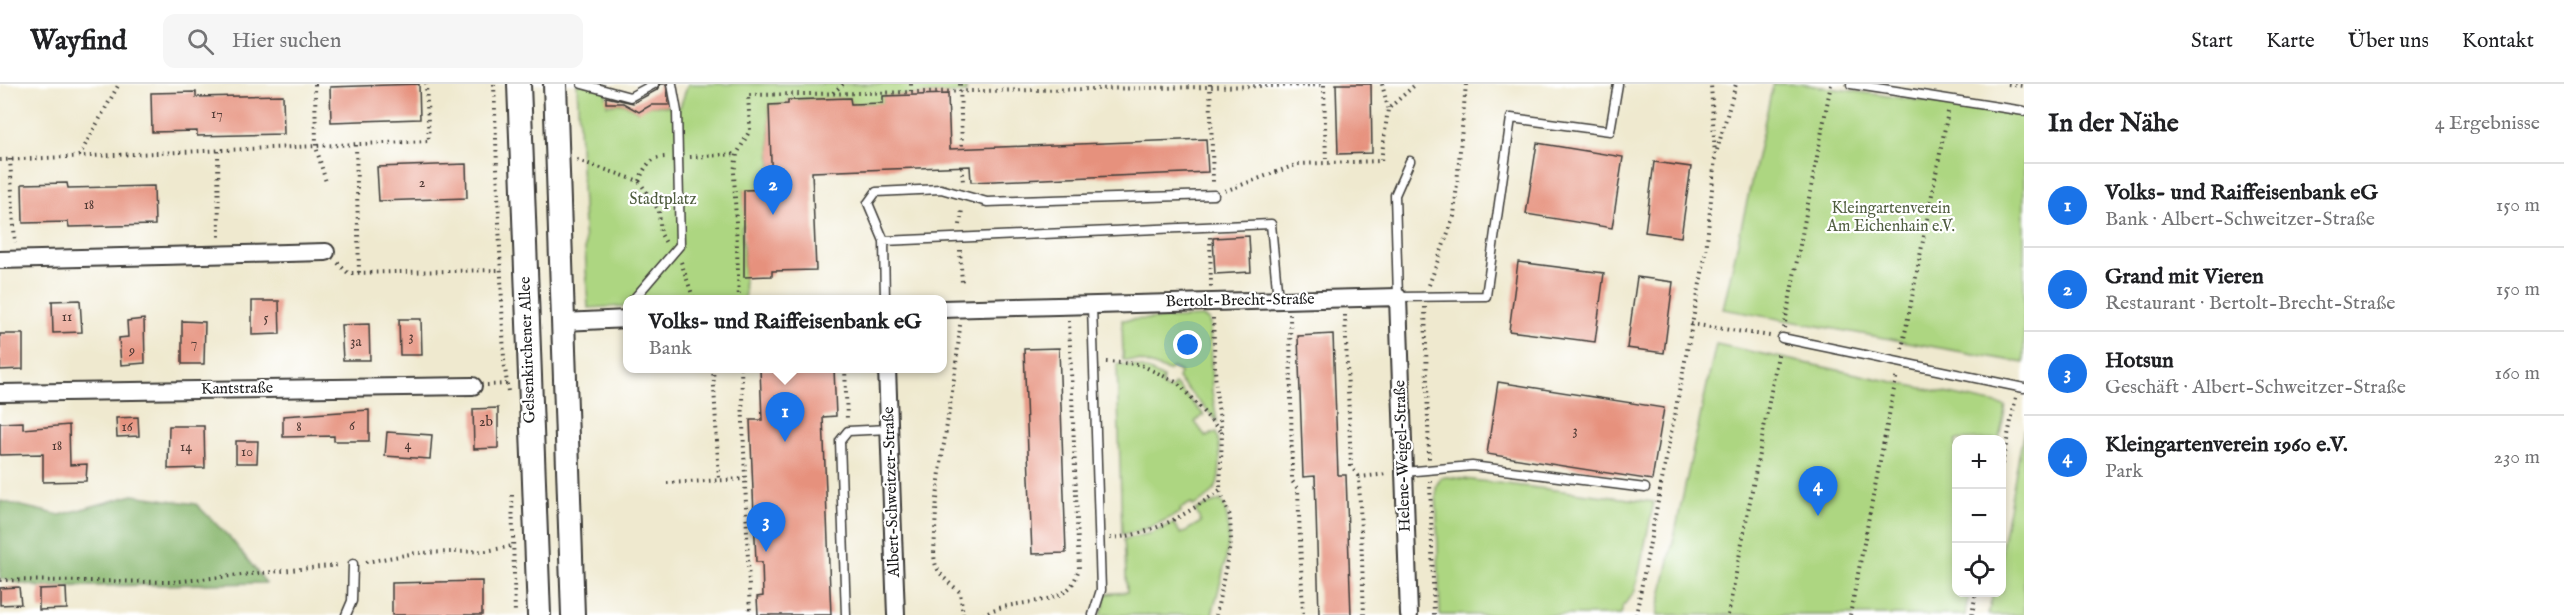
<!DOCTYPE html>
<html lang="de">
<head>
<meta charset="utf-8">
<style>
  :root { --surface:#fff; --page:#f6f6f6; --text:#202124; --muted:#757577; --line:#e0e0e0; --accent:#1a73e8 }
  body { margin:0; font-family:"IM FELL English",serif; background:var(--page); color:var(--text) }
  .controls { position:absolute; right:18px; bottom:18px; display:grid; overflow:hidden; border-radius:12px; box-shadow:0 3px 9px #0003 }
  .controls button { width:54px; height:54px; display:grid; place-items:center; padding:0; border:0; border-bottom:2px solid var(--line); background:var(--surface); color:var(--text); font:30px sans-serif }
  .you { position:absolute; left:1188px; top:261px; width:21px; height:21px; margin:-15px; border:4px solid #fff; border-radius:50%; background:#1a73e8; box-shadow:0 0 0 9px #1a73e833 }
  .badge { display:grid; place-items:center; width:39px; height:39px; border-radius:50%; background:var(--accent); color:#fff; font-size:20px; font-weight:700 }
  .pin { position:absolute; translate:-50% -50px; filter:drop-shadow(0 2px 3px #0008) }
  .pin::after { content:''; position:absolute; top:32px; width:21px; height:18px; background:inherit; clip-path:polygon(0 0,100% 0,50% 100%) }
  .popup { position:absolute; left:623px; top:211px; width:324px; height:78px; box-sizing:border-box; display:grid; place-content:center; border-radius:12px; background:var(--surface); filter:drop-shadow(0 2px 4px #0005); font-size:20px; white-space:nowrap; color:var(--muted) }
  .popup b { font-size:22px; color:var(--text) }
  .popup::after { content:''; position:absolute; left:50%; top:100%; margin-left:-12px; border:12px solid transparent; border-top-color:var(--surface) }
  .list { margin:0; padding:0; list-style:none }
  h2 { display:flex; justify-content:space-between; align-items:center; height:78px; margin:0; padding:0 24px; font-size:26px }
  h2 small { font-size:20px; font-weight:400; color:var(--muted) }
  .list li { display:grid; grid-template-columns:39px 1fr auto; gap:18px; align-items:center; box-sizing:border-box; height:84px; padding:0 24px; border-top:2px solid var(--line) }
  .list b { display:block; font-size:22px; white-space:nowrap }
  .list p { margin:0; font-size:20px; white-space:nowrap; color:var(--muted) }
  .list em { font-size:20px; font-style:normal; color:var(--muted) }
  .icon { flex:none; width:33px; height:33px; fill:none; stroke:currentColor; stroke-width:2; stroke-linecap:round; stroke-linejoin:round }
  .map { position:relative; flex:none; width:2024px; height:531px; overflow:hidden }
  header { display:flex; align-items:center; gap:36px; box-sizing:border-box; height:84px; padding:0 30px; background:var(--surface); border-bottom:2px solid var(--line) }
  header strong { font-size:28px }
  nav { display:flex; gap:33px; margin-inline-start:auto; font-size:21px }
  .search { width:420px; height:54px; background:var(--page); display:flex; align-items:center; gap:15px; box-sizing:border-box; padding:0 21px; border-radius:12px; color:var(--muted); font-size:22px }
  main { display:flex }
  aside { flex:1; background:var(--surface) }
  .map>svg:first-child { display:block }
</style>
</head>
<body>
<header>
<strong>Wayfind</strong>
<div class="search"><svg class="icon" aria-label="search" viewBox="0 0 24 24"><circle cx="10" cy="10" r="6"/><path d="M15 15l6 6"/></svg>Hier suchen</div>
<nav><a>Start</a><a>Karte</a><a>Über uns</a><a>Kontakt</a></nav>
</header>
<main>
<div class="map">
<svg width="2024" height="531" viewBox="0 0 2024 531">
  <rect width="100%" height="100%" fill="#fff"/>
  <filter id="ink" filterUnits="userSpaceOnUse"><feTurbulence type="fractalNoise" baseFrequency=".0167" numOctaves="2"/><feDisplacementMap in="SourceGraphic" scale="12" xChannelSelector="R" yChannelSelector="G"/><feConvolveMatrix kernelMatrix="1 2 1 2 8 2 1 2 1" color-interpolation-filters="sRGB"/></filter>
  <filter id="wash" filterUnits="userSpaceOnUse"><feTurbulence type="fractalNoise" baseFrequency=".008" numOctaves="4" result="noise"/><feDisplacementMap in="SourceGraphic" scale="24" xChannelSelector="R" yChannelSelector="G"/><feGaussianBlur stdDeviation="1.35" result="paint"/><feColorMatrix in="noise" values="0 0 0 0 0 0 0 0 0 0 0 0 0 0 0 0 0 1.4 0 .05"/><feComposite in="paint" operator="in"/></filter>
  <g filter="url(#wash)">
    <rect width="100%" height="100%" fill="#efe9cf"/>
    <path fill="#add681" stroke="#64794e" stroke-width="1.5" d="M577,0H606L607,21L623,19L637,27L651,21L680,23L688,0H966V9L883,12V19L851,20L850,14L788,16V20L769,21L771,90L789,104L744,106L745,141L742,142L745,215L628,216L627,222L588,224Z
      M1773,0H1801L2024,31V279L1723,225Z
      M1203,233L1209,236L1210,241L1212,308L1217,337L1178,295L1180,288L1172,284L1168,287L1140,277L1123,276L1122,236Z
      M1716,260L2006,322L1999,355L1956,356V508L1969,509L1965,531H1657Z
      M1117,280C1135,281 1147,284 1163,294L1162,301L1166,305H1171L1175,300L1204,331L1195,338L1206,353L1216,348C1221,361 1222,392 1215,405C1211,413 1200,418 1193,422L1191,419L1180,425L1181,428C1162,438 1143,448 1122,450Z
      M2024,345V531H1988L1993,509L2002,508V462Z
      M1447,393L1654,418L1635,507L1623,522L1621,531H1440L1436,402L1441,394Z
      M1221,416C1239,449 1220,497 1212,531H1100L1104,522L1105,510L1127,508L1124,455L1152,449L1173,439L1181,450L1201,438L1195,426Z"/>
    <path fill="#8ab76f" stroke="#536a46" stroke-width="1.5" d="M133,411L196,420L232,456L266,499L40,503L0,495V417L60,431Z"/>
    <g id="blocks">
      <path fill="#e6917d" d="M419,0L420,35L331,38L330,3Z
        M660,0H666L669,21H651L639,28L623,19H606V13L633,19L657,6Z
        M1336,0H1371L1372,69L1338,70Z
        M196,8V13L283,11L284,50L197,52V47L152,48L151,9Z
        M948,10L950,65L1206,55L1208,88L971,98L970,82L812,88L816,186L772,187V192L744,193V106L772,105L769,21L788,20V16L850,14L851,20L883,19V12Z
        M1537,59L1623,73L1612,144L1526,130Z
        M1654,78L1691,83L1681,153L1645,148Z
        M466,80L467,114L379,117L377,83Z
        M67,99L68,104L154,102L155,141L69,143L68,138L23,139L22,100Z
        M1249,152L1251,188L1215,190L1213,154Z
        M1518,178L1604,189L1595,258L1509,247Z
        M1637,193L1673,198L1664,269L1627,264Z
        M80,216L82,248L53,249L52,217Z
        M252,217H279L280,250L252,251Z
        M144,235L145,279L121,281L119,254L128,253L127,237Z
        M399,235H421L422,271H400Z
        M182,237L205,238L204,280H182Z
        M369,240L370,276H343L341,241Z
        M0,250H23V285L0,286Z
        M1333,250L1338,391H1346L1351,531H1319L1315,392L1303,393L1298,252Z
        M1059,264L1066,469L1032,470L1024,265Z
        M760,285H834L836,332L823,333L831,531H758L757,513L763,512L762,478H756L750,336H762Z
        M1498,298L1664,324L1652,396L1487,370Z
        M498,324V364L474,365L473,325Z
        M369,326V357H334V352L283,353V332Z
        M138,333L139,352L117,353L116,334Z
        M23,338V345L69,341L70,381L87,380L86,397L43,398V370L0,371V339Z
        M169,342H204L205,384L168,385Z
        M387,348L432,351L430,375L385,372Z
        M236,357H258L257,379H236Z
        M482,497V531H392V499Z
        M19,503L21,520L0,521V504Z
        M66,504L67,525L39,526V505Z"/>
    </g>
  </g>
  <g filter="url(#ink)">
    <use href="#blocks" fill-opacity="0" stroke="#3c3b37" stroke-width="1.5"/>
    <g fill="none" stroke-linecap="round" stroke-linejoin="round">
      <defs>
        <path id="lane" d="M582,0L630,13L654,0
          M1851,0L2024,27
          M1410,77L1395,111L1398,213L1486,212L1511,34L1610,47L1618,0
          M884,157L868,119L876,108L941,105L987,118L1214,111
          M633,216L680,161L677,28L672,0
          M885,216L884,157L1271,140L1278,216
          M1092,222L1101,506L1093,531
          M1782,254L2024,304
          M1404,388L1472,382L1645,404
          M346,531L352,517L353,480
          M846,531L840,357L848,347L889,345"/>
        <path id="street" d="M0,176L326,168
          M942,225L1398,213L1409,531
          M563,238L628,235
          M887,284L896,531
          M0,309L473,302"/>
        <path id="secondary" d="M519,0L539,531
          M555,0L573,531"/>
      </defs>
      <use href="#lane" stroke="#3c3b37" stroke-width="11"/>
      <use href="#street" stroke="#3c3b37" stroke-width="20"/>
      <use href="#secondary" stroke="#3c3b37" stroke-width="26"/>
      <path stroke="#3c3b37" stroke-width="4" stroke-dasharray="1.5 4.5" stroke-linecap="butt" d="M315,0L316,63L326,98
        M494,0L504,276L508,308
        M911,0V7
        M960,0L962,63
        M1210,0L1213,98
        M1382,0L1388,24
        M2008,0L2024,2
        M1324,1L1326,79
        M833,9L843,0
        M356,61L359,189
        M1717,66L1736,0
        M218,67L219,156
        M79,72L119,0
        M690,73L737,70
        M10,75L15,159
        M0,76L429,57L426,0
        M577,76L639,97L659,127L661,150L666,159
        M962,83L963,99
        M639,97C645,82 650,73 667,73
        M1225,107L1298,80L1381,77L1388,25L1416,0
        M960,141L962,125
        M1210,153L1211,203
        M960,166L962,199
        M681,178L694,216
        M338,179L348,189L502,186
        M1429,201L1454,132L1466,0
        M739,216L734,88L737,70L750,46L748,11L1324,1
        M1425,223L1429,375
        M1290,230L1292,397L1298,405L1303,531
        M1345,231L1351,382L1359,393
        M1213,234L1216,308L1222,349L1220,406L1230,432L1231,457L1216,531
        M1691,240L1770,252
        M960,241C955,310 937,378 935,448C935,459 932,474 937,484C942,494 952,501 960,508L963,531
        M1784,244L1831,0
        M1902,265L1948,28
        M1106,278L1139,280L1178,299L1222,349
        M713,284L719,396
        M741,284L750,531
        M845,284L847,335
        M487,301L507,300
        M2002,380L2016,313
        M1430,397L1434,531
        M667,399L745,395
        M512,411L515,531
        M1110,454C1153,451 1186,431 1220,406
        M366,478L416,469L486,467L513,462
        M0,496L172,498L340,481
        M983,531C1007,515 1054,523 1071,502C1075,497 1077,490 1079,485L1069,237
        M1364,531L1359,393L1388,390
        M1636,531L1706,168L1715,73L1711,0
        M1728,531L1779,266
        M1850,531L1897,290
        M1972,531L1976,508"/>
      <use href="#lane" stroke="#fff" stroke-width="8"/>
      <use href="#street" stroke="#fff" stroke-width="16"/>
      <use href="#secondary" stroke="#fff" stroke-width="22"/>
    </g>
  </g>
  <g text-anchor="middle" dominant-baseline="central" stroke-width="4.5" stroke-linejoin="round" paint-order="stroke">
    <g font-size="14" fill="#4e3934">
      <text x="217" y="30">17</text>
      <text x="422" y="99">2</text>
      <text x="89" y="121">18</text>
      <text x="67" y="233">11</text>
      <text x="266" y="234">5</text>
      <text x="411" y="253">3</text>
      <text x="356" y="258">3a</text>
      <text x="194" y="259">7</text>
      <text x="132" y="267">9</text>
      <text x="486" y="338">2b</text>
      <text x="352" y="342">6</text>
      <text x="127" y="343">16</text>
      <text x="299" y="343">8</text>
      <text x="1575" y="347">3</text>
      <text x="408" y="361">4</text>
      <text x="57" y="362">18</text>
      <text x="186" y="363">14</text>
      <text x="247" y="368">10</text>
    </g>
    <g font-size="16" fill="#4f5d3f" stroke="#fff">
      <text x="663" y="116">Stadtplatz</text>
      <text x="1891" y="125">Kleingartenverein<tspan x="1891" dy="18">Am Eichenhain e.V.</tspan></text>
    </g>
    <g font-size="16" fill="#1c1c1c" stroke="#fff">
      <text transform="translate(1240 217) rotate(-1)">Bertolt-Brecht-Straße</text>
      <text transform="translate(528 266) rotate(-92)">Gelsenkirchener Allee</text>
      <text transform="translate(237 305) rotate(-1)">Kantstraße</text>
      <text transform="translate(1403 372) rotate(-92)">Helene-Weigel-Straße</text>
      <text transform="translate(892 408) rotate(-92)">Albert-Schweitzer-Straße</text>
    </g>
  </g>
</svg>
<div class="controls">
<button>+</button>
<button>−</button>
<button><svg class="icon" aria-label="locate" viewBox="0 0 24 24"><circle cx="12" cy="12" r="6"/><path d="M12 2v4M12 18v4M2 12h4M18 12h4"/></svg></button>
</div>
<div class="you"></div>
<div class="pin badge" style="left:785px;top:358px">1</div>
<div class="popup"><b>Volks- und Raiffeisenbank eG</b>Bank</div>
<div class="pin badge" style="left:773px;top:131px">2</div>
<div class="pin badge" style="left:766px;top:468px">3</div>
<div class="pin badge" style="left:1818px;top:432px">4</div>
</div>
<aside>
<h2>In der Nähe<small>4 Ergebnisse</small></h2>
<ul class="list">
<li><span class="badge">1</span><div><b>Volks- und Raiffeisenbank eG</b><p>Bank · Albert-Schweitzer-Straße</p></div><em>150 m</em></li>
<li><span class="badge">2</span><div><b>Grand mit Vieren</b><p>Restaurant · Bertolt-Brecht-Straße</p></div><em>150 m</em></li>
<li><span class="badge">3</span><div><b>Hotsun</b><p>Geschäft · Albert-Schweitzer-Straße</p></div><em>160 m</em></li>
<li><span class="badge">4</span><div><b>Kleingartenverein 1960 e.V.</b><p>Park</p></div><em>230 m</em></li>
</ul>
</aside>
</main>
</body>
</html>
